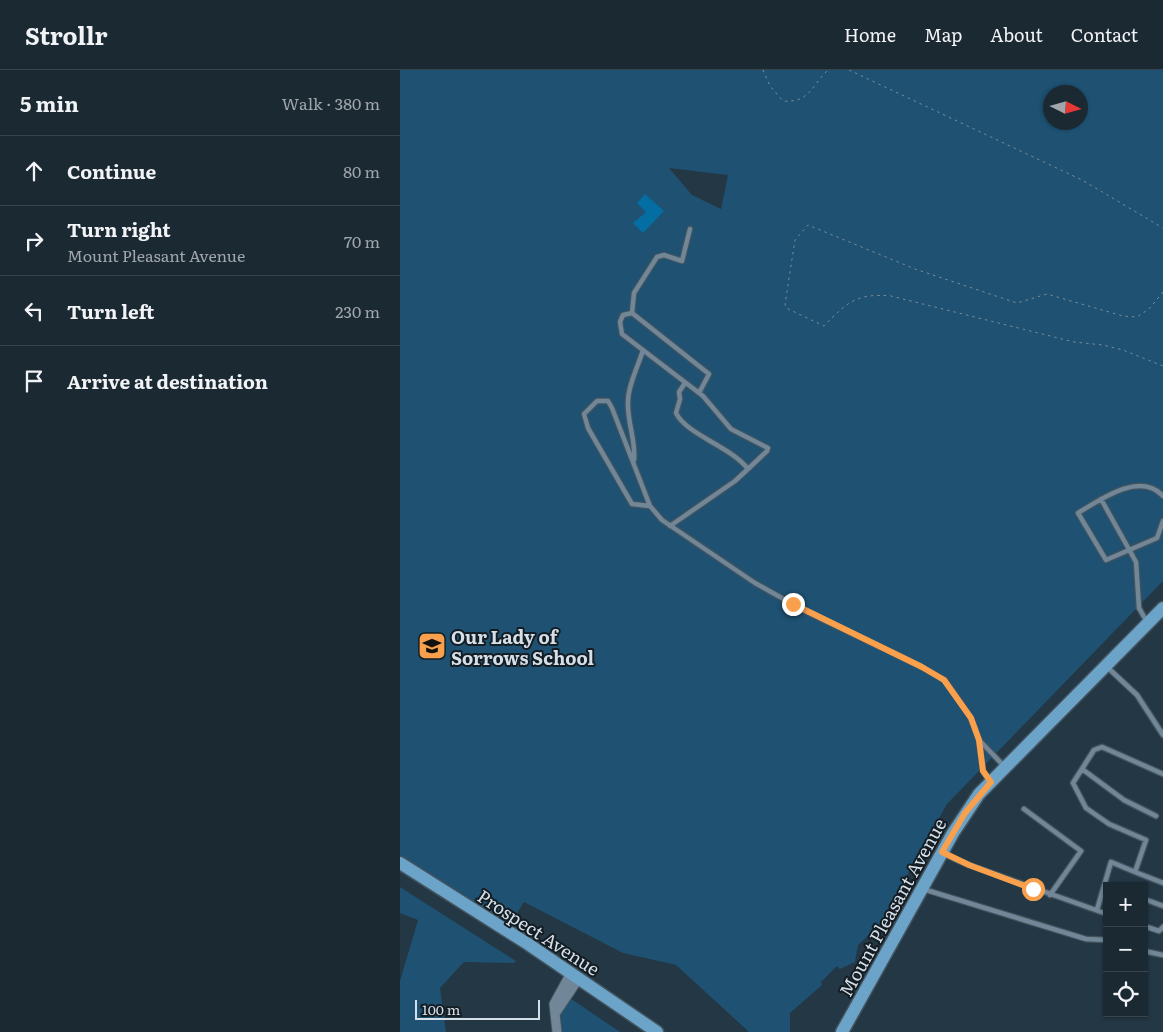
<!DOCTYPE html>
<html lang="en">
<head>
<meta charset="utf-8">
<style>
  :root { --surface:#1b2933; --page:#28353f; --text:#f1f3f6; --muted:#a0a6ac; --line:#39454e }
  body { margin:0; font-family:Literata,serif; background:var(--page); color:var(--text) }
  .controls { position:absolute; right:15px; bottom:15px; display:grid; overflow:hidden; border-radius:0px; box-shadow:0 1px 4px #0004 }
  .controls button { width:45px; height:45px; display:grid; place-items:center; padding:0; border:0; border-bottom:1px solid var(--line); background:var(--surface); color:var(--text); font:25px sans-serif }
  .compass { position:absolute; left:643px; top:15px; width:45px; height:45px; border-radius:50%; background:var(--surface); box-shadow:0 1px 4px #0004; rotate:95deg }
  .scale { position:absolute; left:15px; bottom:12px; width:125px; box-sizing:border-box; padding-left:5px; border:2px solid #d4dfe8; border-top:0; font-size:14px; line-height:18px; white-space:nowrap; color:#d4dfe8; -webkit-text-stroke:4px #141d23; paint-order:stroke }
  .stop { position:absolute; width:15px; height:15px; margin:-11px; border:4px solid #f9a04d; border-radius:50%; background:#fff }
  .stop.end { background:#f9a04d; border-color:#fff; box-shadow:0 1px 5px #0008 }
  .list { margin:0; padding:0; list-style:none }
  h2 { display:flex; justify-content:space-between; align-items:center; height:65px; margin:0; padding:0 20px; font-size:21px }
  h2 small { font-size:16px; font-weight:400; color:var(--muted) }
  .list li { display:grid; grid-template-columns:32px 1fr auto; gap:15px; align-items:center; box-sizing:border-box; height:70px; padding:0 20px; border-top:1px solid var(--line) }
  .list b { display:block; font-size:19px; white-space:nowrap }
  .list p { margin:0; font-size:16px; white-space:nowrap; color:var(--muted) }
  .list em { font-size:16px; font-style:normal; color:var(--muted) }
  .icon { flex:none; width:28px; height:28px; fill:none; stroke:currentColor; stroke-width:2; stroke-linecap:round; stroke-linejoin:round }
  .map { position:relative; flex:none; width:763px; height:962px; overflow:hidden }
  header { display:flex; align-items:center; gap:30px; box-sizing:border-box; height:70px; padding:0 25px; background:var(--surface); border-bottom:1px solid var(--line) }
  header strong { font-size:24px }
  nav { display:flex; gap:28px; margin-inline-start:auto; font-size:18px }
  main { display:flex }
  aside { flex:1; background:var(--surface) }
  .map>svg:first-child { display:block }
</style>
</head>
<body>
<header>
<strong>Strollr</strong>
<nav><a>Home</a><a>Map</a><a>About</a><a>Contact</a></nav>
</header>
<main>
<aside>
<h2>5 min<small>Walk · 380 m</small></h2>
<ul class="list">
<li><svg class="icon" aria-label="ahead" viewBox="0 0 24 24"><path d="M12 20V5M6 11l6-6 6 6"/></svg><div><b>Continue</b></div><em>80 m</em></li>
<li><svg class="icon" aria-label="right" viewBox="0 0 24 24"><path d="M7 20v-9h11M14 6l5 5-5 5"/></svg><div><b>Turn right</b><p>Mount Pleasant Avenue</p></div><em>70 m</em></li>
<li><svg class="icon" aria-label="left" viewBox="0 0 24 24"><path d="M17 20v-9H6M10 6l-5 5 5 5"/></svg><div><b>Turn left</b></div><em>230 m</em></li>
<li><svg class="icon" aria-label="arrive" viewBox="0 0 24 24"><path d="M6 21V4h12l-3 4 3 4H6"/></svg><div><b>Arrive at destination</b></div></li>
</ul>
</aside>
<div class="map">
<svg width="763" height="962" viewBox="0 0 763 962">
  <rect width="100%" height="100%" fill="#243744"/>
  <path fill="#1e5172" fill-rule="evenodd" d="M0,0H763V511L547,734L486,843V850L458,875L455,892L440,899L437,896L421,912L422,915L390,943V962H349L276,895L223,883L124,832L110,854L0,786ZM650,22H680V52H650ZM269,98L328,105L321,139L292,125Z
    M0,817L116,891L114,893L64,892L40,918L46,962H0V911L18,850L0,843Z
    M164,924L220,962H158L154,944Z"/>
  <path fill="#046ea3" d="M245,124L264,141L243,163L233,153L246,142L237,133Z"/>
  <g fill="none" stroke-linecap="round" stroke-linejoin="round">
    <defs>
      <path id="service" d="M232,243L234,223L257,187L264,185L282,191L290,159
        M299,323L309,304L232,243L223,245L220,252L222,264L303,326L331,359L368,378L367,381L348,399
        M234,390C236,370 227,352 228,332C228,315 238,297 243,280
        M763,426C740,401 701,429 678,443L706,490L757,468L763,451
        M701,429L736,492L739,538L747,552
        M250,436L232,434L188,358L184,344L197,331H208L212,338L250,436L262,450L355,513L405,541L512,592L545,610L571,648L579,670L583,701L590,711
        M270,456L335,411L348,399C330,376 287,365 276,343L280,329L279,322L285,313
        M706,596L737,625L763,665
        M580,671L604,696
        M682,699L724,730L756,746
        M763,704L702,677L694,680L673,713L686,738L709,754L746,770L735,802L763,813
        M624,739L681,781L650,825
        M544,784L569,795L707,844
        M523,819L686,869L707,870
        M744,829L763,836
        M697,840L711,792L735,802
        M744,856L759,861L763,857
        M744,881L763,885"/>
      <path id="minor" d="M171,903L154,934L155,944L179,908
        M155,944L157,962"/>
      <path id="primary" d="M0,793L128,874L257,962
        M442,962L553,763L579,724L763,538"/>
    </defs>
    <use href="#service" stroke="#43545f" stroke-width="7"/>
    <use href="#minor" stroke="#43545f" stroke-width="11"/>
    <use href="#primary" stroke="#43545f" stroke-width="15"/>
    <path stroke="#7d8c97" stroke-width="1" stroke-dasharray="2.5 4" stroke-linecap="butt" d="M363,0L370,16L383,31C410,33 411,16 428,0
      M449,0L682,110L763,158
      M763,222L749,239L737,247L723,246L647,224L617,233L515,199L408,155L395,170L385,234L386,238L424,256C447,232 457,223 491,226L674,272L703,275L723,280L763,296"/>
    <use href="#service" stroke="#718696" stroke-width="4.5"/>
    <use href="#minor" stroke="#718696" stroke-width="9"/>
    <use href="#primary" stroke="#6ca3c9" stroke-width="12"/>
  </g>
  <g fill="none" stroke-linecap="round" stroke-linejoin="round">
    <path stroke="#f9a04d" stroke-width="6" d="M393,534L522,597L544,610L571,648L579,670L583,701L591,712L565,743L542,782L569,795L633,819"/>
  </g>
  <defs>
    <symbol id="school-square" viewBox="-11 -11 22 22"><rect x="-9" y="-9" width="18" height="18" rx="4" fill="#f9a04d" stroke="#141d23"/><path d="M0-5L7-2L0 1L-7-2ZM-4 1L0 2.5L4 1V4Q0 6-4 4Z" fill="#111"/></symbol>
  </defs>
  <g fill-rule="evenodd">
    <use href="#school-square" x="16" y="560" width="32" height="32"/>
  </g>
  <g text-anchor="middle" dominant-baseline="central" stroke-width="4" stroke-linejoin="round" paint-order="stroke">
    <g font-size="18" font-weight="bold" fill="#d4dfe8" stroke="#141d23" text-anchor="start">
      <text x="51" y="566">Our Lady of<tspan x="51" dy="21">Sorrows School</tspan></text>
    </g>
    <g font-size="18" fill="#d4dfe8" stroke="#141d23">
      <text transform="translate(492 837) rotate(-61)">Mount Pleasant Avenue</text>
      <text transform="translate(139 862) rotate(33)">Prospect Avenue</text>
    </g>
  </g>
</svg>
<div class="controls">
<button>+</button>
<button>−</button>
<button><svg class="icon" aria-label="locate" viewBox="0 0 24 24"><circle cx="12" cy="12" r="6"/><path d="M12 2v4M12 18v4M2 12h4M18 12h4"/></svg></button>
</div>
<svg class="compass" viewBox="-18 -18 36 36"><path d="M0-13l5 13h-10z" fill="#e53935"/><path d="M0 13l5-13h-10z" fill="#a0a6ac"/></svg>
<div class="scale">100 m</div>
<div class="stop" style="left:633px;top:819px"></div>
<div class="stop end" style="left:393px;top:534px"></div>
</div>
</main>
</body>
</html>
